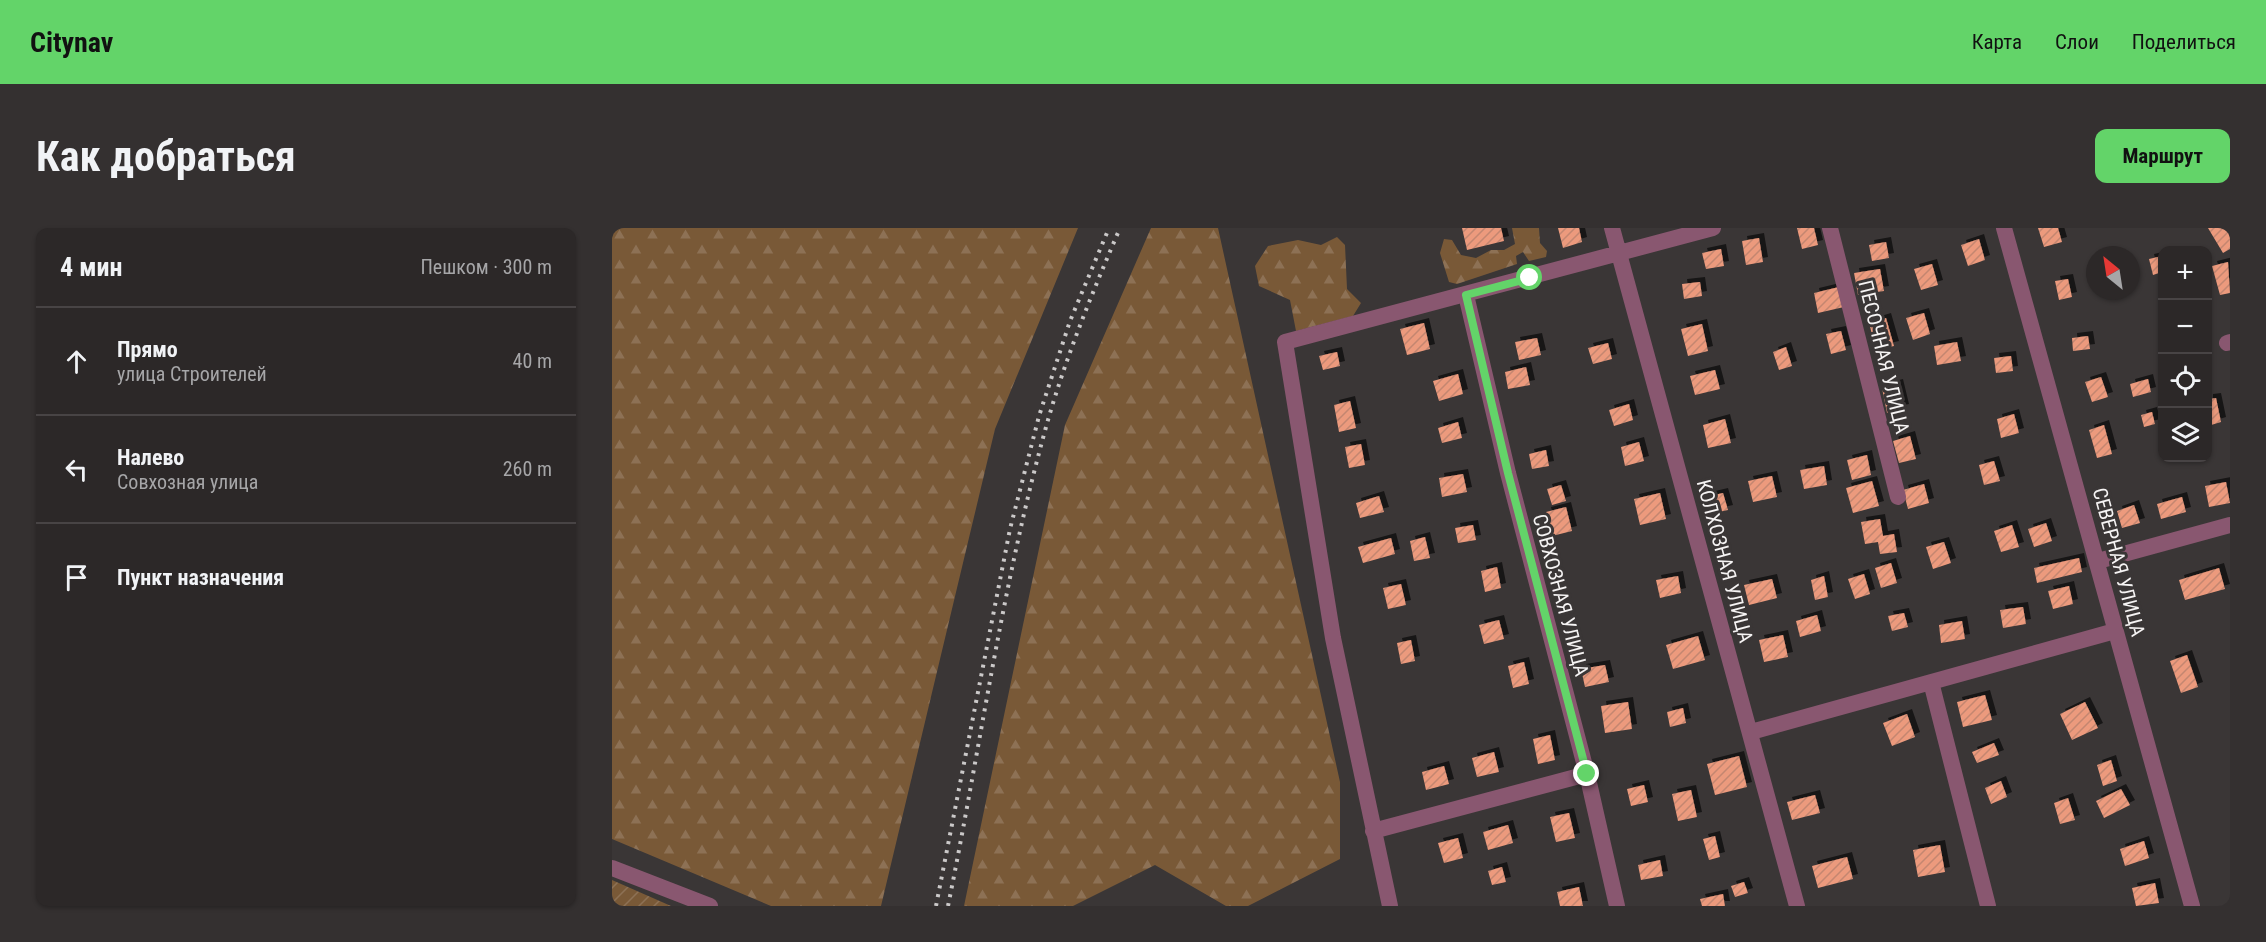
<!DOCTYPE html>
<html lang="ru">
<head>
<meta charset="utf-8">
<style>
  :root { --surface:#2c2828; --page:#343030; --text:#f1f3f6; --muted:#a6a6a8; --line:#484445; --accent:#63d469 }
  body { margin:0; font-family:"Roboto Condensed",sans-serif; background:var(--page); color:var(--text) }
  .controls { position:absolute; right:18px; top:18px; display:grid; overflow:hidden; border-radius:12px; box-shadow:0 2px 4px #0004 }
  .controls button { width:54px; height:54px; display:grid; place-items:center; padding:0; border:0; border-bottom:2px solid var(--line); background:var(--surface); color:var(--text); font:30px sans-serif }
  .compass { position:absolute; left:1474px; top:18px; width:54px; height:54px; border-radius:50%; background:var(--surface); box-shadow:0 2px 4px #0004; rotate:330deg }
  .stop { position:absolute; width:18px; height:18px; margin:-14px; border:4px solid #63d469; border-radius:50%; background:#fff }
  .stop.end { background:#63d469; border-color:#fff; box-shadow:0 2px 6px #0008 }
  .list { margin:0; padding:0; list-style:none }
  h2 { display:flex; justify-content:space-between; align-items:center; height:78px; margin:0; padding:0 24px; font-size:26px }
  h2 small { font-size:20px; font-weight:400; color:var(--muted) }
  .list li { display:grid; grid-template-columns:39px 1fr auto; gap:18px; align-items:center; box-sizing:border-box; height:108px; padding:0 24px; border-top:2px solid var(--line) }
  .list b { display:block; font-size:22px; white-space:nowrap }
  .list p { margin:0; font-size:20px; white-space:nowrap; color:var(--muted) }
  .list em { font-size:20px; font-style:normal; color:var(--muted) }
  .icon { flex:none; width:33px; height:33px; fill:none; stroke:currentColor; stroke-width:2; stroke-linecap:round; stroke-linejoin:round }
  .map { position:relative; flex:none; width:1618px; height:678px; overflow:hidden; border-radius:12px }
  header { display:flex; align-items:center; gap:36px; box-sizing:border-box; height:84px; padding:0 30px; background:var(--accent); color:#111 }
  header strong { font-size:28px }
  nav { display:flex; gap:33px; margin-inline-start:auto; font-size:21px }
  .intro { display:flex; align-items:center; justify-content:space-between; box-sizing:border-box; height:144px; padding:0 36px }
  h1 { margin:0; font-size:42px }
  .button { padding:15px 27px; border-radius:12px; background:var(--accent); color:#111; font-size:21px; font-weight:700 }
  main { display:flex; gap:36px; padding:0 36px }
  aside { flex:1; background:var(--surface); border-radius:12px; box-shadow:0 2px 4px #0004 }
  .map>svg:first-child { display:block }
</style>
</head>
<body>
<header>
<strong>Citynav</strong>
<nav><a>Карта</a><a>Слои</a><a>Поделиться</a></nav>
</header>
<div class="intro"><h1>Как добраться</h1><a class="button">Маршрут</a></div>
<main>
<aside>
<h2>4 мин<small>Пешком · 300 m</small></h2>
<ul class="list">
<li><svg class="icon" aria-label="ahead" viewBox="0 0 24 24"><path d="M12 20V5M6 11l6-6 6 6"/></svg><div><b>Прямо</b><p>улица Строителей</p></div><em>40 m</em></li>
<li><svg class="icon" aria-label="left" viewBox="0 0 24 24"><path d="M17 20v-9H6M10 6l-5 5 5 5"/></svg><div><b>Налево</b><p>Совхозная улица</p></div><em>260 m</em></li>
<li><svg class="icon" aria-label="arrive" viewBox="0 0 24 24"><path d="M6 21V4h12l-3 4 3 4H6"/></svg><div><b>Пункт назначения</b></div></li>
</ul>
</aside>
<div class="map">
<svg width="1618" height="678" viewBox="0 0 1618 678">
  <defs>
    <pattern id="forest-firs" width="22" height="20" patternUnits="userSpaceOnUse" patternTransform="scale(1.5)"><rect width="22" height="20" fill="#795937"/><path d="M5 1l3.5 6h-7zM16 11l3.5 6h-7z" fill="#8d7155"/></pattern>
    <pattern id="garden-furrows" width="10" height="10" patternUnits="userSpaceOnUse" patternTransform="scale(1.5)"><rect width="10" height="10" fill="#795937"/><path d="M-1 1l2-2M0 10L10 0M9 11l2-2" fill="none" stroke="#8d7155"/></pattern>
    <pattern id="building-hatch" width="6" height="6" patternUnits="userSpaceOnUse" patternTransform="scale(1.5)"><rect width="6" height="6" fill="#ec9a7d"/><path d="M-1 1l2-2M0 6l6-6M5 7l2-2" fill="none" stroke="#c48670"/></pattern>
    <filter id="shadow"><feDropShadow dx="5" dy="-5" stdDeviation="0" flood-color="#0009"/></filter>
  </defs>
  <rect width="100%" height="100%" fill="#3a3636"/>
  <path fill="url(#forest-firs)" d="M0,0H466L383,201L269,678H159L0,611Z
    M539,0H606L728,554V631L636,678H614L543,637L461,678H352L453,197Z
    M900,0H927L928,15L935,23L934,29L917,33L911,24L904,28L905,36L845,56L837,54L828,25L832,11L840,12L849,27L864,30L879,22H892L903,16Z
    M725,9L733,17L735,61L749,75L741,88L684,103L678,72L647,58L643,38L656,18L686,12L709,17Z"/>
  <path fill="url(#garden-furrows)" d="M0,652L59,678H0Z"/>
  <path fill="url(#building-hatch)" filter="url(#shadow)" d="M850,0H889L892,13L855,22Z
    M946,0H967L970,14L951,20Z
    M1185,0H1202L1206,17L1190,21Z
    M1426,0H1446L1450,14L1432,19Z
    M1596,0H1615L1618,4V21L1611,25Z
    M1147,10L1151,34L1134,37L1130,13Z
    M1367,11L1373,32L1356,38L1349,17Z
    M1274,14L1277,30L1260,33L1257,17Z
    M1109,21L1112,38L1094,41L1090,25Z
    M1550,28V44L1541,47L1537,31Z
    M1616,34L1618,65L1608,67L1600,38Z
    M1320,36L1326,57L1309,62L1302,41Z
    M1268,41L1272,63L1246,67L1242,45Z
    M1456,51L1460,69L1447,72L1443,53Z
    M1088,54L1090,68L1072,71L1070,56Z
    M1227,59L1232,79L1206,85L1202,65Z
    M1312,85L1318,106L1301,112L1294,90Z
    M1274,90L1282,118L1264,122L1257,95Z
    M812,95L818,121L795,127L788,101Z
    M1090,96L1096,123L1076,128L1069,101Z
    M1229,103L1234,122L1219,126L1214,106Z
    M1476,108L1478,121L1461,123L1460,110Z
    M925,110L929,127L907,132L903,114Z
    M1345,114L1349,133L1325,137L1322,118Z
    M996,115L1000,131L981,136L976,120Z
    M1174,119L1180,138L1167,142L1161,124Z
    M725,124L728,138L711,142L707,128Z
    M1399,128L1401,143L1384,145L1382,130Z
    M914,139L918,157L896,161L893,144Z
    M1103,142L1108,161L1083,167L1078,148Z
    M846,146L851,166L827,173L821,153Z
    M1489,149L1496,169L1480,174L1473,154Z
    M1536,151L1539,164L1521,169L1518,156Z
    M1286,156L1292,181L1275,185L1270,160Z
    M1604,170L1609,194L1596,198V171Z
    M738,173L744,200L727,204L722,177Z
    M1017,176L1021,192L1002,198L997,182Z
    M1540,184L1543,196L1532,199L1529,187Z
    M1402,186L1407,205L1389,210L1385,191Z
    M1113,191L1119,215L1096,220L1091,197Z
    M846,194L850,210L830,215L826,200Z
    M1492,197L1500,226L1485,230L1477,202Z
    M1298,208L1304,231L1287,235L1281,213Z
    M1027,214L1032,233L1013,238L1009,219Z
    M749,216L753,237L737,240L733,219Z
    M934,222L937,238L920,241L917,226Z
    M1255,227L1259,247L1240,252L1235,232Z
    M1382,233L1388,253L1372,257L1367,237Z
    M1212,238L1215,257L1192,261L1188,242Z
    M851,246L855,264L830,269L827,250Z
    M1160,248L1165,269L1141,274L1136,253Z
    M1260,253L1267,278L1241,285L1234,260Z
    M1614,254L1618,275L1597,279L1593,258Z
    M1312,256L1317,275L1296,281L1291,262Z
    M949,257L954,273L940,277L935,261Z
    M1048,265L1054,291L1028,297L1022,271Z
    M1111,265L1116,282L1098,286L1094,269Z
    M767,268L772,284L748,290L744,275Z
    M1570,269L1574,284L1549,291L1545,276Z
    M1522,277L1528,295L1510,300L1505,283Z
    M954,279L960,303L940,308L934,284Z
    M1268,291L1271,308L1282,306L1285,324L1268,326L1266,314L1253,316L1249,294Z
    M1434,295L1440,313L1422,319L1416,301Z
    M861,297L864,312L846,315L843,300Z
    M1400,297L1407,319L1389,324L1382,303Z
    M813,309L818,330L802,333L798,313Z
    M779,310L783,326L751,335L746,319Z
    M1332,314L1339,335L1321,341L1314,319Z
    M1467,330L1470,344L1425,355L1422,340Z
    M1279,335L1285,355L1269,360L1263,340Z
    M885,339L889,360L873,364L869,343Z
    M1607,340L1613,361L1573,372L1567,352Z
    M1252,346L1258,366L1243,371L1236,351Z
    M1066,348L1069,365L1048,370L1044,352Z
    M1212,348L1216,369L1203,372L1199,352Z
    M1160,351L1165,370L1137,377L1132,357Z
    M789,356L794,377L776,381L771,360Z
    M1457,358L1461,376L1441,381L1436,363Z
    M1411,379L1414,396L1391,400L1388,382Z
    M1292,385L1296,399L1280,403L1276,388Z
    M1205,387L1209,403L1188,409L1184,393Z
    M887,392L892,411L872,416L867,397Z
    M1350,393L1353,411L1329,415L1327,397Z
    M1171,407L1176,429L1152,434L1147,412Z
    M1086,408L1093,432L1061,441L1054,417Z
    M799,412L803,433L789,436L785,415Z
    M1575,427L1586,459L1569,465L1558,433Z
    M912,434L917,456L901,460L896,438Z
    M993,437L997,454L973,459L969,441Z
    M1373,467L1380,492L1351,499L1345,474Z
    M1016,474L1020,501L993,505L989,478Z
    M1473,474L1486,500L1460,512L1448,486Z
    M1071,480L1074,495L1058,499L1055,484Z
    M1295,486L1303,509L1280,518L1271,495Z
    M938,507L943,532L926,536L921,511Z
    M1382,515L1387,527L1365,535L1360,524Z
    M882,524L887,544L865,549L860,530Z
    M1127,528L1135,559L1103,567L1095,536Z
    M1499,532L1505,553L1491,558L1485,537Z
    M832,538L837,556L814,562L810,544Z
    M1389,553L1395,569L1379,576L1373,560Z
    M1032,557L1036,574L1019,578L1015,561Z
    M1509,561L1518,577L1492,590L1484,573Z
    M1079,562L1085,589L1066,593L1060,566Z
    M1203,567L1208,585L1180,592L1175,574Z
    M1456,570L1463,592L1448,596L1442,575Z
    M957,585L963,610L944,614L938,589Z
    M896,597L901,615L876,622L871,604Z
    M1103,608L1108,629L1097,632L1091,611Z
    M846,610L851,630L832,635L826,615Z
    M1532,613L1537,630L1513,638L1508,621Z
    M1328,617L1333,644L1306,649L1301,622Z
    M1235,629L1241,651L1206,660L1200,638Z
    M1048,632L1051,648L1029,652L1026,637Z
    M890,639L894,654L880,657L876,643Z
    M1132,654L1136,665L1123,669L1119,658Z
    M1543,655L1547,675L1524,678L1520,660Z
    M967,659L971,678H948L945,664Z
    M1111,666L1113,678H1090L1088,671Z"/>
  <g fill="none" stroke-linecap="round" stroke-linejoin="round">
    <path stroke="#895770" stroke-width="16" d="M1000,0L1185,678
      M1218,0L1286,269
      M1392,0L1580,678
      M854,67L896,245L975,546L1005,678
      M1615,115L1618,114
      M1486,333L1618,297
      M1319,454L1376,678
      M1139,504L1503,403
      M761,603L975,546
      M0,640L98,678
      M778,678L721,410L673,114L1101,0"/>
    <path stroke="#cbc9c9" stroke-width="4" stroke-dasharray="3 6" stroke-linecap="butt" d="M324,678L398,301L427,188L458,93L497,0
      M336,678C369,516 391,351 436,192C455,126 481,63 508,0"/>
  </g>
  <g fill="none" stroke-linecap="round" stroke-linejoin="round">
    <path stroke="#63d469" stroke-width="8" d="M918,50L854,67L896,245L975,546"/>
  </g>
  <g text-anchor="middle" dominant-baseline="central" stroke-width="6" stroke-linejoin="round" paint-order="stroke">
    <g font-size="20" fill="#f6f4f4" stroke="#3a3636">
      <text transform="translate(1272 129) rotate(76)">ПЕСОЧНАЯ УЛИЦА</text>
      <text transform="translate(1113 333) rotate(75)">КОЛХОЗНАЯ УЛИЦА</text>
      <text transform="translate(1507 334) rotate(75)">СЕВЕРНАЯ УЛИЦА</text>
      <text transform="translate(949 367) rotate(75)">СОВХОЗНАЯ УЛИЦА</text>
    </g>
  </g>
</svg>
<div class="controls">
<button>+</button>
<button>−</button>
<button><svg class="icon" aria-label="locate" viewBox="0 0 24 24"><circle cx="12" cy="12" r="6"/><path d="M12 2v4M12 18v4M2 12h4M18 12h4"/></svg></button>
<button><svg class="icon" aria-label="layers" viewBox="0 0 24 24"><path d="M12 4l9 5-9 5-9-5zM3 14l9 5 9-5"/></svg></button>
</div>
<svg class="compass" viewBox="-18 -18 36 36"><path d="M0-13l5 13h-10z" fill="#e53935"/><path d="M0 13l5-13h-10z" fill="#a6a6a8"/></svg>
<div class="stop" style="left:918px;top:50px"></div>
<div class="stop end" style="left:975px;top:546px"></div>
</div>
</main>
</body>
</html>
